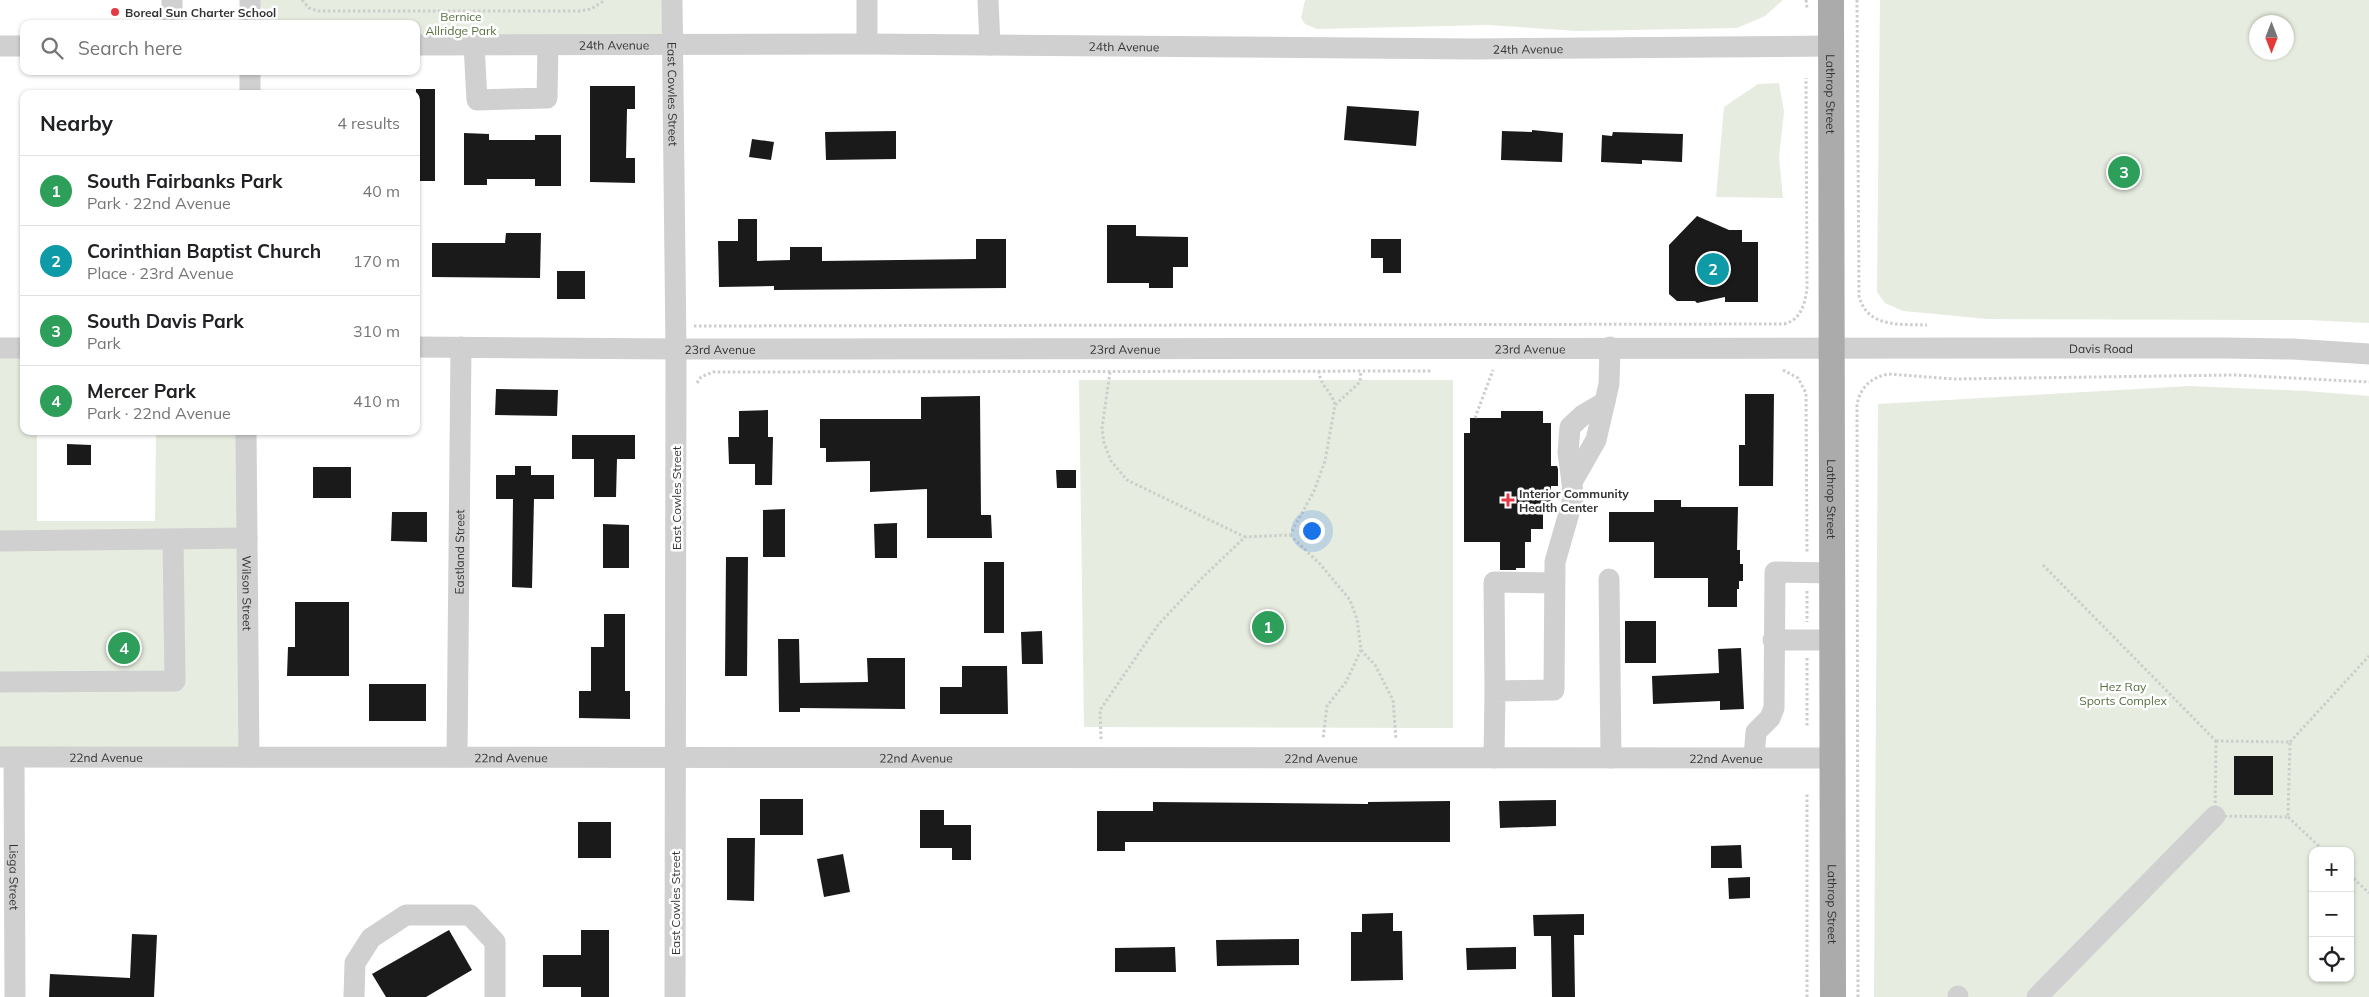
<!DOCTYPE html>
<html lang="en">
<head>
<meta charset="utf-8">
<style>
  :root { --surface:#fff; --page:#f2f2f2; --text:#202124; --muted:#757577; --line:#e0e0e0; --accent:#d93025 }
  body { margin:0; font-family:Mulish,sans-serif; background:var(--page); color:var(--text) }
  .controls { position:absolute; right:15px; bottom:15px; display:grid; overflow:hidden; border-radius:10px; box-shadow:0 1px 4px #0004 }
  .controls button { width:45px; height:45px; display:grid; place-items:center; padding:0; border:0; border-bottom:1px solid var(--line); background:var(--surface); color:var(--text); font:25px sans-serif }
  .compass { position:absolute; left:2249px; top:15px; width:45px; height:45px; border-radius:50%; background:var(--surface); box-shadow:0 1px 4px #0004; rotate:180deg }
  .you { position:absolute; left:1311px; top:530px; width:18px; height:18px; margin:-12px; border:4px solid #fff; border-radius:50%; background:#1a73e8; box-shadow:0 0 0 8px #1a73e833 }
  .badge { display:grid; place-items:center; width:32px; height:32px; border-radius:50%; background:var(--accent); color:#fff; font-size:16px; font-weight:700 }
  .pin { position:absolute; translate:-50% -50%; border:2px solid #fff; box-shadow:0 1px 5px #0006 }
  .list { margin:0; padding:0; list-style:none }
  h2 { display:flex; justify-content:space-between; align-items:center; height:65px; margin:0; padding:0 20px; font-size:21px }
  h2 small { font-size:16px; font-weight:400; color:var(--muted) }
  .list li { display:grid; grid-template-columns:32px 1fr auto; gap:15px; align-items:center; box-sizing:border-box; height:70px; padding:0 20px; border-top:1px solid var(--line) }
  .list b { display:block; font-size:19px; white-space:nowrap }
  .list p { margin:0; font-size:16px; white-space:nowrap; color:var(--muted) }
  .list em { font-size:16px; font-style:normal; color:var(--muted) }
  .icon { flex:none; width:28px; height:28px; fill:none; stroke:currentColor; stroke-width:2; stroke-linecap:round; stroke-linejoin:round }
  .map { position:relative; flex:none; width:2369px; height:997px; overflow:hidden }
  .search { position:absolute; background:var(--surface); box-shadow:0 1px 4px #0004; left:20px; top:20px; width:400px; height:55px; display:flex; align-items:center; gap:12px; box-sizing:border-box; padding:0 18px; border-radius:10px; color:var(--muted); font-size:19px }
  .panel { position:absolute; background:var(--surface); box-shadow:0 1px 4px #0004; left:20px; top:90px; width:400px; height:345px; border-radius:10px }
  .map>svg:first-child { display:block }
</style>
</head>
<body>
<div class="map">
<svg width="2369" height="997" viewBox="0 0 2369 997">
  <rect width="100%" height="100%" fill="#fff"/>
  <path fill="#e6ecdf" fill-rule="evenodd" d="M250,0H672V45H416V24H250Z
    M1305,0H1782V1L1765,16L1737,28L1577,31L1488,25L1317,29L1305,24L1301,18Z
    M1880,0H2369V323L2307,320L1988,319L1903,311L1885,303L1877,292ZM2256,22H2286V52H2256Z
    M1779,83L1784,112L1779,157L1783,198L1716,197L1724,107L1758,84Z
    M0,348H24V431H37V521H155L156,431H246L249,757H0Z
    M1079,380H1453V728L1084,727Z
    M2190,386L2307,391L2369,396V997H1874L1878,404ZM2313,851H2350V978H2313Z"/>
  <path fill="#1a1a1a" d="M590,86H635V109H627L626,158H635V183L590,182Z
    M416,89H435V181H416Z
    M1347,106L1419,111L1416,146L1344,140Z
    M1532,130L1563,133L1562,162L1501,160L1502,131L1532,132Z
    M896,131V159L826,160L825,132Z
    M1613,132L1683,134L1682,162L1642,160V164L1601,162L1602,135L1612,136Z
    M464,133L489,134V140H535V135H561V186H535V179H487V185H464Z
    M752,139L774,142L771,160L749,157Z
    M1697,216L1729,230H1742V242H1758V302H1725V297L1697,303L1695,301H1677L1669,294V245Z
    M738,219H757V261L790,260V247H822V261L976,259V239H1006V288L774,290V286L719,287L718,241H738Z
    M1107,225H1136V236L1188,237V267H1173V288H1149V283H1107Z
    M506,233H541L540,278L432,277V243H505Z
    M1371,239H1401V273H1383V258H1371Z
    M557,271H585V299H557Z
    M496,389L558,390L557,416L495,415Z
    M1745,394H1774L1773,486H1739V445H1745Z
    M980,396L981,515H991L992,538H927V489L870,492V461L826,462V448H820V419H921V397Z
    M768,410V437H773L772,485H755V464H729L728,437H739V411Z
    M1501,411H1543V423H1551V466H1557L1558,469V486H1551V513H1543V529H1531V542H1525V568H1516V570H1500V542H1464V433H1470V418H1501Z
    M572,435H635V459H617L616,497H594V459H572Z
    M67,444L91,445V465H67Z
    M515,466H531V475H554V499H534L532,588L512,587L513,499H496V475H515Z
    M313,467H351V498H313Z
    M1056,470H1076V488H1057Z
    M1654,500H1681V507H1738L1737,550H1740V564H1743V581H1739V589H1737V607H1708V578H1654V542H1609V512H1654Z
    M785,509V557H763V510Z
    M392,512H427V542L391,541Z
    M897,523V558H875L874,524Z
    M603,524L629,525V568H603Z
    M726,557H748L747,676H725Z
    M984,562H1004V633H984Z
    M295,602H349V676H287L288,647H295Z
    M604,614H625V691H630V719L579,718V691H591V647H604Z
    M1625,621H1656V663H1625Z
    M1042,631L1043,664H1022L1021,632Z
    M778,639H799L800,683L868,682L867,658H905V709L800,708V712H779Z
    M1741,648L1744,709L1720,710V701L1653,704L1652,676L1719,673L1718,649Z
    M962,666H1007L1008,714H940V687H962Z
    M369,684H426V721H369Z
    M2234,756H2273V795H2234Z
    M760,799H803V835H760Z
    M1556,800V826L1500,828L1499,801Z
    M1450,801V842H1125V851H1097V811H1153V802L1368,804V802Z
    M920,810H944V825H971V860H952V848H920Z
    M578,822H611V858H578Z
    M727,838H755L754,901L727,900Z
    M1741,845L1742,868H1711V846Z
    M843,854L850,892L824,897L817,859Z
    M1750,877V898L1729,899L1728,878Z
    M1393,913V931H1402L1403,980L1351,981V932H1362V914Z
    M1584,914V935H1574L1575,997H1552L1551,936H1534L1533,915Z
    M449,930L472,970L426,997H386L372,974Z
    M581,930H609V997H581V987H543V955H581Z
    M132,934L157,935L154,997H49L50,974L130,978Z
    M1299,939V965L1217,966L1216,940Z
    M1175,947L1176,972H1115V948Z
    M1516,947V969L1467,970L1466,948Z"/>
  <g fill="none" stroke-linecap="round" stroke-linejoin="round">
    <path stroke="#cdcdcd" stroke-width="3" stroke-dasharray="2.5 2.5" stroke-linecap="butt" d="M302,0L309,8L318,11H580L591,9L605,0
      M1806,0L1807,8
      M1857,0L1859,296C1867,328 1900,324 1927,325
      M694,326L1784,324C1801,320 1805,304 1807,288L1806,78
      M1783,370L1798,378L1806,393L1807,554
      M1319,371C1319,384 1332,392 1335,405
      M1110,372L1102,428L1104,443L1111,461L1127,480L1245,537
      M697,383L701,377L713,372L1431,371
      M1475,418L1493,370
      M1290,535L1320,564L1350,600L1357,619L1361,650L1346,682L1327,706L1323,739
      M2043,565L2216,741
      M1807,591V622
      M1361,650L1375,665L1393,700L1396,740
      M1807,658V727
      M1101,739L1100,710L1158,625L1202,578L1245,537L1290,535L1314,491L1325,461L1335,405L1360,382L1361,371
      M2216,741L2290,742L2288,817L2215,816Z
      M2290,742L2369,656
      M2288,817L2324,851
      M2350,875L2369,893
      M1807,997V794
      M1858,997L1857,404C1861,386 1872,377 1889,374L1954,379L2235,375L2369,382"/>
    <g stroke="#d0d0d0" stroke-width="21">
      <path d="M250,0V24"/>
      <path id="s1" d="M672,0L676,349L675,997"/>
      <path d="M867,0V44"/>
      <path d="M988,0L990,45"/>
      <path d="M172,24V0"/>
      <path id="s2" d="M416,45L867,44L1473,49L1832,46"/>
      <path d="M474,45L477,100L547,98L548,45"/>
      <path d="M0,46H24"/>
      <path d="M250,94V71"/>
      <path id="s3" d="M416,347L676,349L2225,348L2293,349L2369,354"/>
      <path d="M0,348H24"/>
      <path id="s4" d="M246,431L249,757"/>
      <path d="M1572,482L1568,453L1570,427L1583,415L1605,402"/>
      <path d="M0,541L247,538"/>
      <path d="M1609,579L1611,758"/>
      <path d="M1773,640H1832"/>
      <path d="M0,682L175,681L173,539"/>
      <path d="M1495,691L1494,582L1554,583"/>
      <path id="s5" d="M0,757L1832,758"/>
      <path id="s6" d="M14,757L15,997"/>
      <path id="s7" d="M457,757L461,347"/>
      <path d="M1494,758L1495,691L1554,690L1555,562L1573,499L1572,482L1596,440L1609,384L1610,347"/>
      <path d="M1754,758L1756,732L1770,718L1774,708L1775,572L1832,573"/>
      <path d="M1958,996V997"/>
      <path d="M354,997L355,963L371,938L406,915H470L495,942V997"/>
      <path d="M2037,997L2215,816"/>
    </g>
    <path stroke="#ababab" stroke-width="26" id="s8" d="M1831,0L1833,997"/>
  </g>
  <g fill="#e63946" stroke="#fff" stroke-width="2">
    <circle cx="115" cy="12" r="5"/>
    <path d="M1505.5 492.5h5v5h5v5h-5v5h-5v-5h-5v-5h5z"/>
  </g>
  <g text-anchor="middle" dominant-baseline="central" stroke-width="5" stroke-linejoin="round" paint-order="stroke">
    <g font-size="12" font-weight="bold" fill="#333" stroke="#fff" text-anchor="start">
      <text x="125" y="12">Boreal Sun Charter School</text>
      <text x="1519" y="493">Interior Community<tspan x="1519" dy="14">Health Center</tspan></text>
    </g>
    <g font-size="12" fill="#56703f" stroke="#fff">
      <text x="461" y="16">Bernice<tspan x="461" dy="14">Allridge Park</tspan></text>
      <text x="2123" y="686">Hez Ray<tspan x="2123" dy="14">Sports Complex</tspan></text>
    </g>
    <g font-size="12" fill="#333" stroke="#fff">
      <text stroke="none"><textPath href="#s2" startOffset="198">24th Avenue</textPath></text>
      <text stroke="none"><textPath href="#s2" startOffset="708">24th Avenue</textPath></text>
      <text stroke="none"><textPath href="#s2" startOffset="1112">24th Avenue</textPath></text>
      <text stroke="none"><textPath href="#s1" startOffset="94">East Cowles Street</textPath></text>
      <text stroke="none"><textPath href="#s8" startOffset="94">Lathrop Street</textPath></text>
      <text stroke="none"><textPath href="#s3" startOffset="1114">23rd Avenue</textPath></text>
      <text stroke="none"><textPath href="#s3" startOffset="1685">Davis Road</textPath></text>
      <text stroke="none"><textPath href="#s3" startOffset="304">23rd Avenue</textPath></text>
      <text stroke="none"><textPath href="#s3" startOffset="709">23rd Avenue</textPath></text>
      <text transform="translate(676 498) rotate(-90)">East Cowles Street</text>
      <text stroke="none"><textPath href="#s8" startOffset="499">Lathrop Street</textPath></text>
      <text stroke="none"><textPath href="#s7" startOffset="205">Eastland Street</textPath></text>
      <text stroke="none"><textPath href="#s4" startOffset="162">Wilson Street</textPath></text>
      <text stroke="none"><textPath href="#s5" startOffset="106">22nd Avenue</textPath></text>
      <text stroke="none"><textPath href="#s5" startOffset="511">22nd Avenue</textPath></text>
      <text stroke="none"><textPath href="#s5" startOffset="916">22nd Avenue</textPath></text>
      <text stroke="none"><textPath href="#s5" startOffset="1321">22nd Avenue</textPath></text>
      <text stroke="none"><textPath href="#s5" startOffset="1726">22nd Avenue</textPath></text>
      <text stroke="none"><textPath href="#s6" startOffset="120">Lisga Street</textPath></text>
      <text transform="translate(675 903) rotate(-90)">East Cowles Street</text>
      <text stroke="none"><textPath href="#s8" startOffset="904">Lathrop Street</textPath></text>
    </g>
  </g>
</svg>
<div class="controls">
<button>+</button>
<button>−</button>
<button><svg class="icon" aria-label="locate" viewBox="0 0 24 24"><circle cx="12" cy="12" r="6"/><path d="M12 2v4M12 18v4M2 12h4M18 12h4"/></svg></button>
</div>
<svg class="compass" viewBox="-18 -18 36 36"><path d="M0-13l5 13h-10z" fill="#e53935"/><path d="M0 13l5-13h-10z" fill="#757577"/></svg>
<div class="you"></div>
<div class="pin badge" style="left:1268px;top:627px;background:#2e9e5b">1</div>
<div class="pin badge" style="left:1713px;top:269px;background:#0f9aa8">2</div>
<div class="pin badge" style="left:2124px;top:172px;background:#2e9e5b">3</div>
<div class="pin badge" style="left:124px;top:648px;background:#2e9e5b">4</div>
<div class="search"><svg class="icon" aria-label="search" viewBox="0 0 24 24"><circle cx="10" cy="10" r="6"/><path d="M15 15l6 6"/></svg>Search here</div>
<section class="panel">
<h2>Nearby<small>4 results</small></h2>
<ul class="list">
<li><span class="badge" style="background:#2e9e5b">1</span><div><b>South Fairbanks Park</b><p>Park · 22nd Avenue</p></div><em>40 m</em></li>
<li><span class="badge" style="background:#0f9aa8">2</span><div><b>Corinthian Baptist Church</b><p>Place · 23rd Avenue</p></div><em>170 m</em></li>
<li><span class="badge" style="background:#2e9e5b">3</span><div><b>South Davis Park</b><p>Park</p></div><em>310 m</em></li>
<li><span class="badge" style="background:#2e9e5b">4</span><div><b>Mercer Park</b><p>Park · 22nd Avenue</p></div><em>410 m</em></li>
</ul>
</section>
</div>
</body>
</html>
